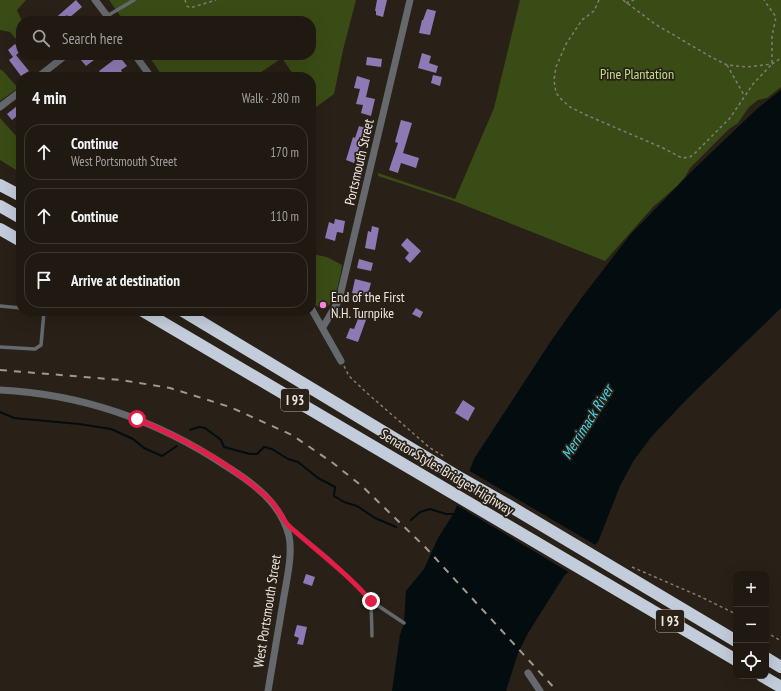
<!DOCTYPE html>
<html lang="en">
<head>
<meta charset="utf-8">
<style>
  :root { --surface:#1f1911; --page:#27221a; --text:#f1f3f6; --muted:#a1a09f; --line:#3c3831 }
  body { margin:0; font-family:"PT Sans Narrow",sans-serif; background:var(--page); color:var(--text) }
  .controls { position:absolute; right:12px; bottom:12px; display:grid; overflow:hidden; border-radius:8px; box-shadow:0 4px 16px #0002 }
  .controls button { width:36px; height:36px; display:grid; place-items:center; padding:0; border:0; border-bottom:1px solid var(--line); background:var(--surface); color:var(--text); font:20px sans-serif }
  .stop { position:absolute; width:12px; height:12px; margin:-9px; border:3px solid #e11d48; border-radius:50%; background:#fff }
  .stop.end { background:#e11d48; border-color:#fff; box-shadow:0 1px 4px #0008 }
  .list { margin:0; padding:0; list-style:none }
  h2 { display:flex; justify-content:space-between; align-items:center; height:52px; margin:0; padding:0 16px; font-size:17px }
  h2 small { font-size:13px; font-weight:400; color:var(--muted) }
  .list li { display:grid; grid-template-columns:26px 1fr auto; gap:12px; align-items:center; box-sizing:border-box; height:56px; margin:0 8px 8px; padding:0 8px; border:1px solid var(--line); border-radius:16px }
  .list b { display:block; font-size:15px; white-space:nowrap }
  .list p { margin:0; font-size:13px; white-space:nowrap; color:var(--muted) }
  .list em { font-size:13px; font-style:normal; color:var(--muted) }
  .icon { flex:none; width:22px; height:22px; fill:none; stroke:currentColor; stroke-width:2; stroke-linecap:round; stroke-linejoin:round }
  .map { position:relative; flex:none; width:781px; height:691px; overflow:hidden }
  .search { position:absolute; background:var(--surface); box-shadow:0 4px 16px #0002; left:16px; top:16px; width:300px; height:44px; display:flex; align-items:center; gap:10px; box-sizing:border-box; padding:0 14px; border-radius:16px; color:var(--muted); font-size:15px }
  .panel { position:absolute; background:var(--surface); box-shadow:0 4px 16px #0002; left:16px; top:72px; width:300px; height:244px; border-radius:16px }
  .map>svg:first-child { display:block }
</style>
</head>
<body>
<div class="map">
<svg width="781" height="691" viewBox="0 0 781 691">
  <rect width="100%" height="100%" fill="#292117"/>
  <path fill="#3a4c16" d="M0,0H26L17,10L22,21L21,45L10,32L0,30Z
    M109,0H356L343,50L334,94L316,107L311,100V77H295L282,58L254,77H163L148,55H311V21H124Z
    M520,0H781V87L767,98L758,100L749,107L738,123L729,129L690,168L685,177L677,186L654,206L605,261L454,201L378,176V173L455,199L494,108Z
    M0,69L3,71L18,88L0,101Z
    M0,118L17,137L21,134V173L0,160Z
    M311,254L327,257L342,265C340,280 333,325 311,301Z"/>
  <path fill="#030c0e" d="M781,90V308L688,398L652,436L634,460L620,486L598,542L564,576L528,633L518,653L506,691H392L400,635L404,623L406,591L424,569L438,538L454,513L474,459L551,341L583,296L630,235L694,169L759,107Z"/>
  <path fill="#292117" d="M468,470L597,546L570,573L455,504Z"/>
  <g fill="none" stroke-linecap="round" stroke-linejoin="round">
    <path stroke="#030c0e" stroke-width="2" d="M0,412L14,418L79,424L111,429L133,439L144,448L162,456L177,446
      M190,430L199,427L205,428L221,440L224,447L250,454H257L264,447L272,449L288,459L298,462L318,478L335,487L334,496L344,502L357,506L375,518L396,527
      M411,520L420,512L430,509L446,514H455"/>
  </g>
  <path fill="#8d79b4" d="M76,0L82,7L69,18L67,15L60,21H52Z
    M377,0H387L383,17L376,15V11H375Z
    M427,9L436,11L430,35L419,33L422,20H423Z
    M15,44L21,51L16,55L29,71L21,76L9,60L13,57L8,50Z
    M422,53L431,56L429,63L438,66L436,73L418,68Z
    M85,55H89L94,60L86,66L80,59Z
    M119,56L127,66L121,70L123,74L119,77H104L99,71Z
    M367,57L382,59L381,67L366,65Z
    M433,75L442,77L440,86L431,83Z
    M357,76L370,80L366,97L375,99L371,116L361,113L363,105L356,104L360,89L354,88Z
    M17,106L21,113L12,120L7,114Z
    M401,120L412,123L403,153L419,158L416,168L401,163L398,173L389,170L398,143L395,142Z
    M359,126L369,129L364,144L361,143L354,163L346,160L353,137L355,138Z
    M335,219L345,221L343,233L337,232L335,241L325,238L329,222L334,224Z
    M372,226L379,228L375,250L365,248L368,231L371,232Z
    M407,238L421,251L410,263L405,258L409,253L401,245Z
    M359,259L373,263L371,271L357,268Z
    M355,279L371,283L367,297L352,293Z
    M416,308L423,312L420,318L412,314Z
    M360,314L367,317L358,342L346,338L350,328L354,329Z
    M463,400L475,408L468,421L455,413Z
    M306,574L315,577L312,586L303,583Z
    M297,625L307,627L303,645L297,644L299,638L294,636Z"/>
  <g fill="none" stroke-linecap="round" stroke-linejoin="round">
    <path stroke="#847c74" stroke-width="1.5" stroke-dasharray="3 3" stroke-linecap="butt" d="M185,0L187,6L190,8L216,0
      M599,0L594,11L582,20L566,44L556,67L554,80L556,93L562,100L570,107L586,115L663,148L682,158L690,157L695,153L730,118L753,84L772,64V36L776,17L764,0
      M623,0L655,24L711,57L727,65L747,67L772,64L781,58
      M626,3L634,0
      M727,65L744,95
      M344,366L349,376L367,393L430,448L445,457
      M632,567L699,596L736,614
      M766,632L781,641"/>
    <path stroke="#65696e" stroke-width="3.5" d="M107,16L134,0
      M0,306L21,308
      M0,347L35,349L41,345L44,312L43,311
      M287,524L329,559L361,590L371,601L372,636
      M371,601L404,623"/>
    <path stroke="#65696e" stroke-width="7" d="M95,0L111,21
      M135,55L151,77
      M38,77L66,55
      M0,107L21,91
      M311,308L341,361
      M323,327L339,300L410,0
      M0,390C81,394 158,421 226,466C253,483 281,503 289,536C293,555 286,583 283,602C278,631 273,661 268,691
      M528,673L540,691"/>
    <path stroke="#c2ccda" stroke-width="12" d="M0,185L21,196
      M0,206L21,218
      M0,229L21,241
      M143,311L736,660
      M183,311L455,475L508,505L736,641
      M766,658L781,667
      M762,676L781,687"/>
    <path stroke="#a09992" stroke-width="2" stroke-dasharray="7 7" stroke-linecap="butt" d="M0,370L121,380L170,388L230,407L292,435L333,463L363,487L426,548L557,691"/>
  </g>
  <g fill="none" stroke-linecap="round" stroke-linejoin="round">
    <path stroke="#e11d48" stroke-width="5" d="M137,419C184,439 230,463 269,499C278,507 281,519 290,527C318,552 347,573 371,601"/>
  </g>
  <circle fill="#fd86e2" stroke="#292117" stroke-width="1.5" cx="323" cy="305" r="4"/>
  <g text-anchor="middle" dominant-baseline="central" stroke-width="3.5" stroke-linejoin="round" paint-order="stroke">
    <g fill="#292117" stroke="#b2aca4" stroke-width="1">
      <rect x="281" y="389" width="28" height="22" rx="3"/>
      <rect x="656" y="610" width="28" height="22" rx="3"/>
    </g>
    <g font-size="13" font-weight="bold" fill="#ede7e1">
      <text x="295" y="400">I 93</text>
      <text x="670" y="621">I 93</text>
    </g>
    <g font-size="14" fill="#bfe188" stroke="#292117">
      <text x="637" y="74">Pine Plantation</text>
    </g>
    <g font-size="14" fill="#ede7e1" stroke="#292117">
      <text transform="translate(359 162) rotate(-77)">Portsmouth Street</text>
      <text transform="translate(447 472) rotate(31)">Senator Styles Bridges Highway</text>
      <text transform="translate(267 611) rotate(-81)">West Portsmouth Street</text>
    </g>
    <g font-size="14" fill="#ede7e1" stroke="#292117" text-anchor="start">
      <text x="331" y="297">End of the First<tspan x="331" dy="16">N.H. Turnpike</tspan></text>
    </g>
    <g font-size="15" font-style="italic" fill="#4bd4ea" stroke="#292117">
      <text transform="translate(587 422) rotate(-58)">Merrimack River</text>
    </g>
  </g>
</svg>
<div class="controls">
<button>+</button>
<button>−</button>
<button><svg class="icon" aria-label="locate" viewBox="0 0 24 24"><circle cx="12" cy="12" r="6"/><path d="M12 2v4M12 18v4M2 12h4M18 12h4"/></svg></button>
</div>
<div class="stop" style="left:137px;top:419px"></div>
<div class="stop end" style="left:371px;top:601px"></div>
<div class="search"><svg class="icon" aria-label="search" viewBox="0 0 24 24"><circle cx="10" cy="10" r="6"/><path d="M15 15l6 6"/></svg>Search here</div>
<section class="panel">
<h2>4 min<small>Walk · 280 m</small></h2>
<ul class="list">
<li><svg class="icon" aria-label="ahead" viewBox="0 0 24 24"><path d="M12 20V5M6 11l6-6 6 6"/></svg><div><b>Continue</b><p>West Portsmouth Street</p></div><em>170 m</em></li>
<li><svg class="icon" aria-label="ahead" viewBox="0 0 24 24"><path d="M12 20V5M6 11l6-6 6 6"/></svg><div><b>Continue</b></div><em>110 m</em></li>
<li><svg class="icon" aria-label="arrive" viewBox="0 0 24 24"><path d="M6 21V4h12l-3 4 3 4H6"/></svg><div><b>Arrive at destination</b></div></li>
</ul>
</section>
</div>
</body>
</html>
